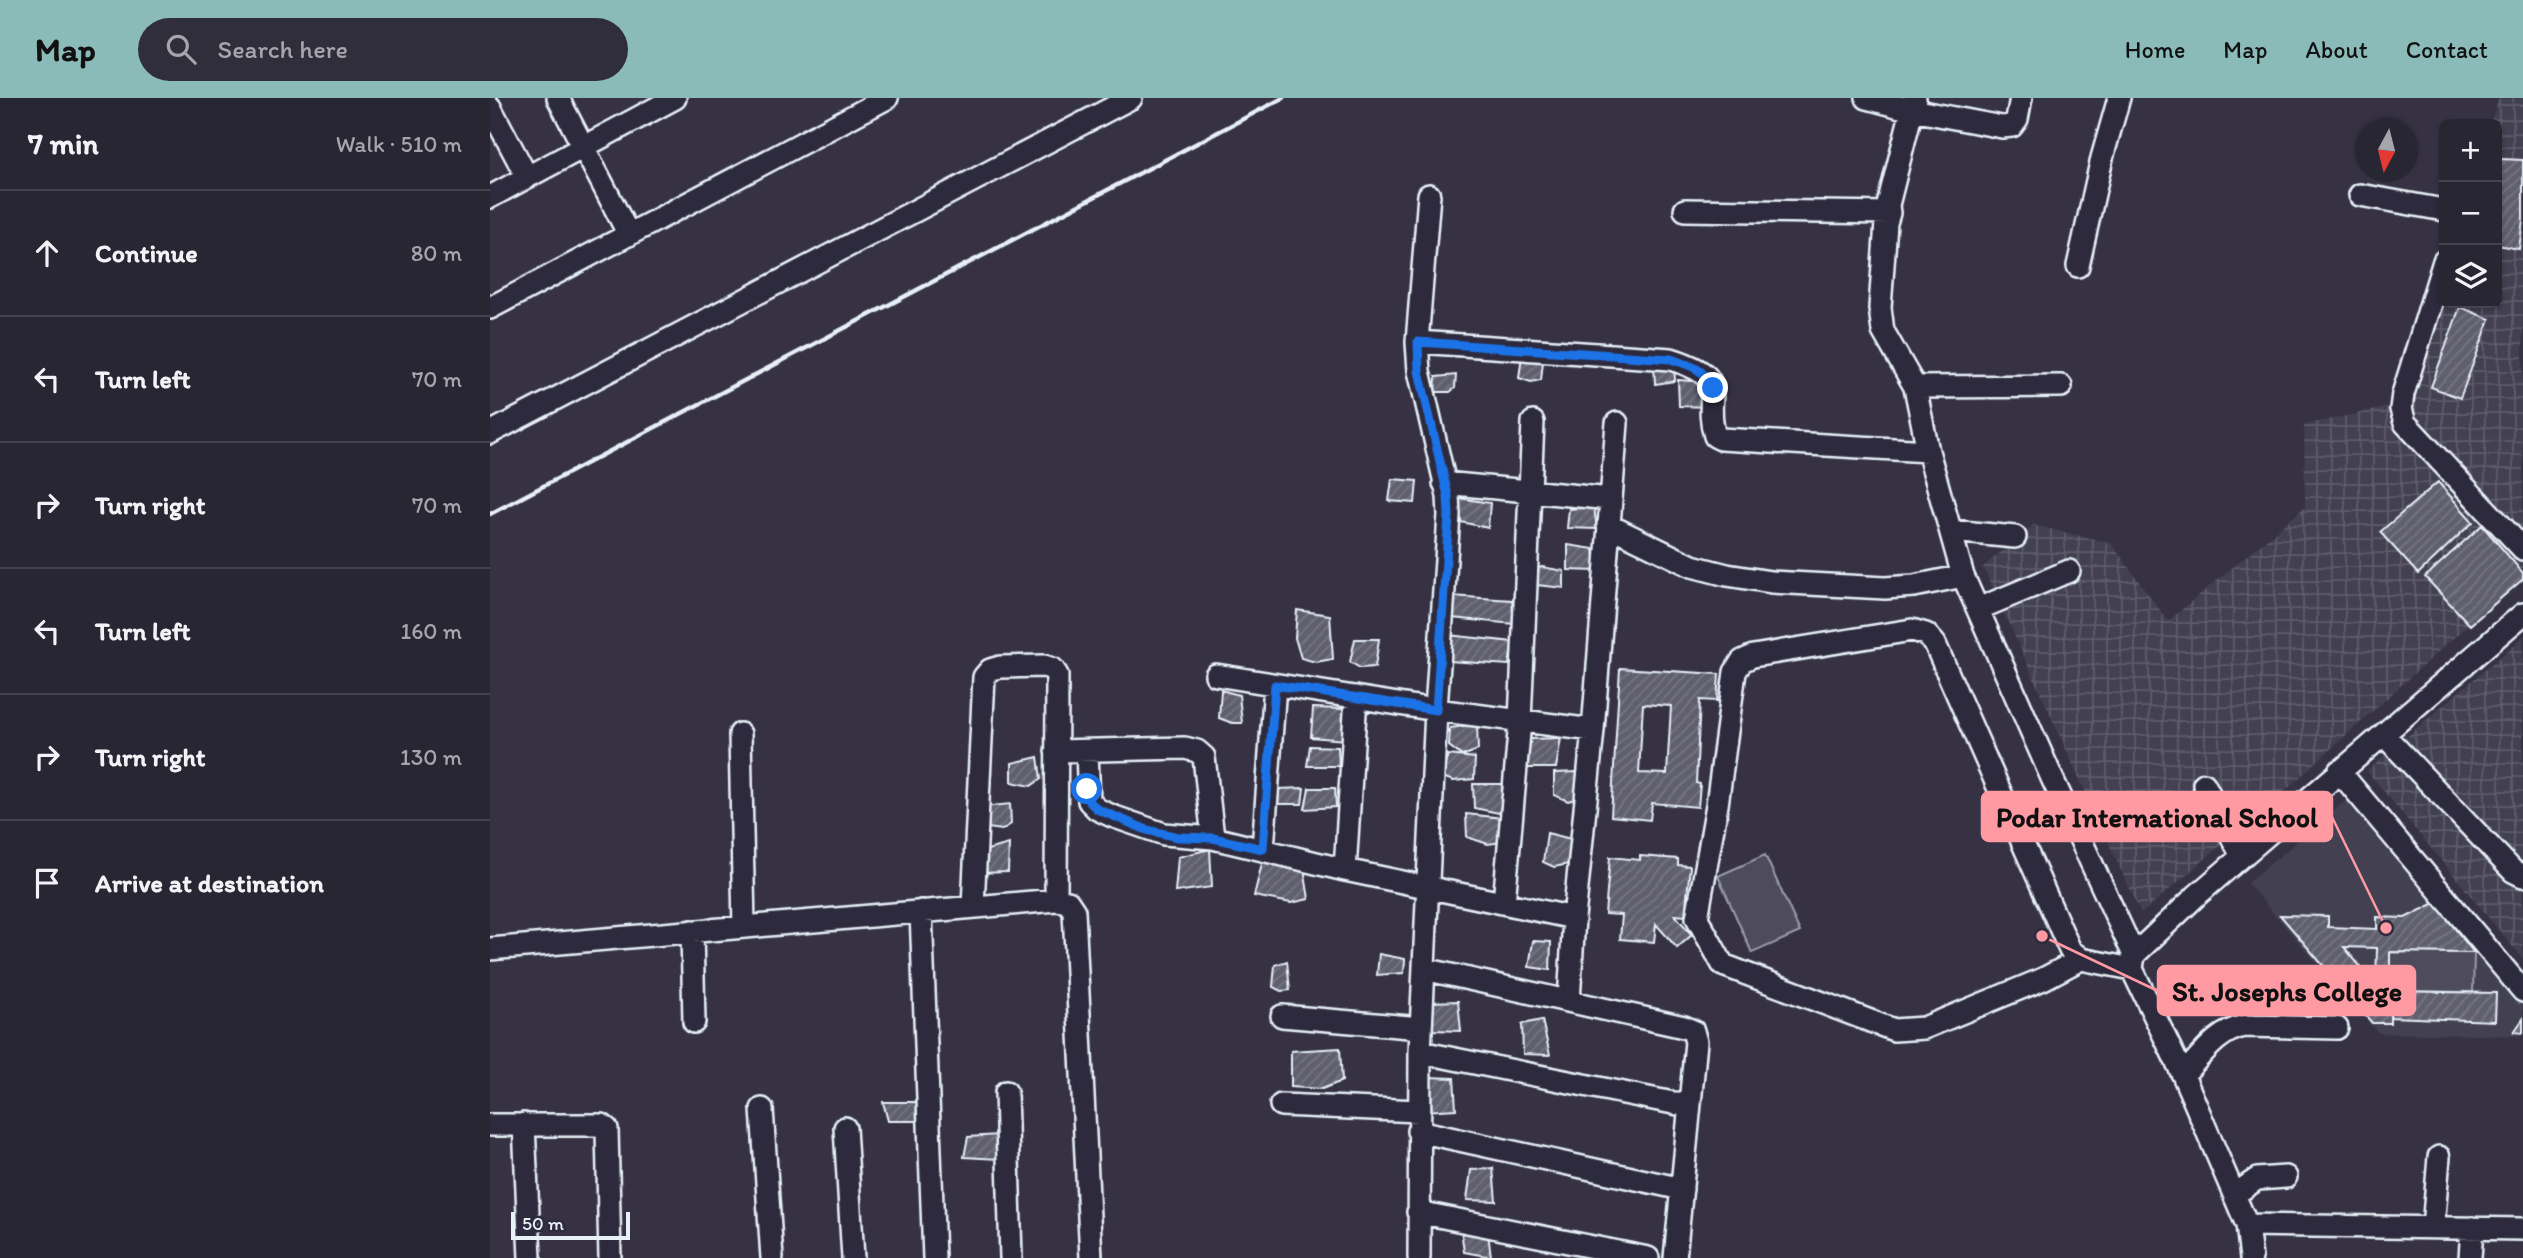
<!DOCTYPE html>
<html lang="en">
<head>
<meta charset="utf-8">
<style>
  :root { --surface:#282633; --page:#302e3b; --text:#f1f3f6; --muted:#a5a5ac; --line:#44434e; --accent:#8bbbb9 }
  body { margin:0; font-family:Itim,sans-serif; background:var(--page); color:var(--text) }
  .controls { position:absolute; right:21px; top:21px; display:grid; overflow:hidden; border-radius:10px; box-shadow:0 2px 5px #0004 }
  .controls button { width:63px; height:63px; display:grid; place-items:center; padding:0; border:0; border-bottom:2px solid var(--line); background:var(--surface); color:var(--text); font:35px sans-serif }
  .compass { position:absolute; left:1865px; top:21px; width:63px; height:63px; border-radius:50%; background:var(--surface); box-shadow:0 2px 5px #0004; rotate:187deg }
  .scale { position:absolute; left:21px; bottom:18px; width:119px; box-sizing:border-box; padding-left:7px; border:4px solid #e8f1f8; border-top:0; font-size:19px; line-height:24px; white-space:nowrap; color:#e8f1f8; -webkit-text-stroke:5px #2f2a3d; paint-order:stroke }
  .stop { position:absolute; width:21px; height:21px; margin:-16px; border:5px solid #1a73e8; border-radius:50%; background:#fff }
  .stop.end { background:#1a73e8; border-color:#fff; box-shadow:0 2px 7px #0008 }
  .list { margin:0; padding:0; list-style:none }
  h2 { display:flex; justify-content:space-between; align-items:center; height:91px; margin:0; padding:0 28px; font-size:30px }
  h2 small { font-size:23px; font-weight:400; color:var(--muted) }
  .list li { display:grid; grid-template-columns:46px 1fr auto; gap:21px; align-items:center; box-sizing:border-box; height:126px; padding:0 28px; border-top:2px solid var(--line) }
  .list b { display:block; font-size:26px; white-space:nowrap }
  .list em { font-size:23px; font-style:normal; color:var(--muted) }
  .icon { flex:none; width:38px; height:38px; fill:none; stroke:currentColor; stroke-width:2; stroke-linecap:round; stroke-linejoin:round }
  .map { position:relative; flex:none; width:2033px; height:1160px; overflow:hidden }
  header { display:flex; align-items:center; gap:42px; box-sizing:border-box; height:98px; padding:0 35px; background:var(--accent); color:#111 }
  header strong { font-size:33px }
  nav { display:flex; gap:38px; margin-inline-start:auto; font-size:24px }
  .search { width:490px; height:63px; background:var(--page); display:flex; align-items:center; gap:18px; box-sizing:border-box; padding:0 24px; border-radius:38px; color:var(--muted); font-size:26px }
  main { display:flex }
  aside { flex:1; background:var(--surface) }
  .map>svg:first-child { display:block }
</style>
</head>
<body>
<header>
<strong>Map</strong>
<div class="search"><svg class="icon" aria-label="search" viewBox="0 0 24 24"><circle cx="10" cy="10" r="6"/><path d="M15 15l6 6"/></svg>Search here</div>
<nav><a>Home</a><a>Map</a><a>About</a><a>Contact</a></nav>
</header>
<main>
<aside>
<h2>7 min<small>Walk · 510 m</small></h2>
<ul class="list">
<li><svg class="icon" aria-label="ahead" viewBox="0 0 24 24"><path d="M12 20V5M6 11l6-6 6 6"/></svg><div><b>Continue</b></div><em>80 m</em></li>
<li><svg class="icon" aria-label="left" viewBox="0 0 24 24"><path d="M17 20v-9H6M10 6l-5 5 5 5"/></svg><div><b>Turn left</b></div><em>70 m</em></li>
<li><svg class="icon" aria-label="right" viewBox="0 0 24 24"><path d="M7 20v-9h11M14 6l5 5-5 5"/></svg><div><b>Turn right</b></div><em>70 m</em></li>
<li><svg class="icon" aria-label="left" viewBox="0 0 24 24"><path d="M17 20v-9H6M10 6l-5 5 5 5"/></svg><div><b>Turn left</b></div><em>160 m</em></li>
<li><svg class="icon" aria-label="right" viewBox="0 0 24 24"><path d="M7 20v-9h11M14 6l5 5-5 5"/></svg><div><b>Turn right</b></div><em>130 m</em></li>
<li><svg class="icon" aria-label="arrive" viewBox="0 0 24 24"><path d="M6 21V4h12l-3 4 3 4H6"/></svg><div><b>Arrive at destination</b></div></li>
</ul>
</aside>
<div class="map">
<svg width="2033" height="1160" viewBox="0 0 2033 1160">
  <defs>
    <pattern id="industrial-grid" width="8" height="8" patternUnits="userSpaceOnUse" patternTransform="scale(1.75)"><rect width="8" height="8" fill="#433f51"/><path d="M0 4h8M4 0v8" fill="none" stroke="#5e5b6b"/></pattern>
    <pattern id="building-hatch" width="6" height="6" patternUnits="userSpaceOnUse" patternTransform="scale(1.75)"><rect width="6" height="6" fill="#605e6e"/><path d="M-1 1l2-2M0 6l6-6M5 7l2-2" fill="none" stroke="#777683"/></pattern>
  </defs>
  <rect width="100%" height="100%" fill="#363244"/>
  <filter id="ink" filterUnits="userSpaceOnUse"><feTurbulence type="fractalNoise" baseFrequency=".0143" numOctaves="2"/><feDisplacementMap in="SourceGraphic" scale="14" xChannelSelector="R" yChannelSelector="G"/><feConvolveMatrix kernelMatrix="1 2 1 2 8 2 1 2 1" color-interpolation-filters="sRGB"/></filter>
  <g filter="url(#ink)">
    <path fill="#433f51" d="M1877,685L2033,876V938L1888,935L1757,785Z"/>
    <path fill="url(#industrial-grid)" d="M2009,0H2033V477L1799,689L1651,816L1493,469L1543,427L1621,445L1678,523L1815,409L1814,327L1898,309L1954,153V205H2007V26H2000Z
      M2033,539V861L1877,673Z"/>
    <path fill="#4d4b5c" stroke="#9a9eaa" stroke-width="2" d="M1275,757L1310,834L1262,855L1228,778Z
      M1900,854L1984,855L1983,894L1900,893Z"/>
    <path fill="url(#building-hatch)" stroke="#e8f1f8" stroke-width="2" fill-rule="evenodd" d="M2011,61L2033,62V122L2029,151L2007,147V98Z
      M1970,209L2000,221L1970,300L1941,289Z
      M1054,254L1051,282L1041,284L1029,280L1032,257Z
      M1164,266H1184L1185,283L1165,286Z
      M966,277L965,290L960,294H945L946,279Z
      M1188,282L1218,284V309L1189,308Z
      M902,381L927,383L925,405L899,403Z
      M1948,384L1983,424L1928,476L1890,434Z
      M969,400L1000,405L998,430L971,424Z
      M1104,409L1107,431L1077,430L1079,411Z
      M1992,427L2033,475V481L1980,527L1935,479Z
      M1078,447L1104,451L1107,473L1078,472Z
      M1052,469L1074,473V490L1047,487L1046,471Z
      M961,498L1022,502L1024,526L962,520Z
      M807,512L840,517L843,561L826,564L811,560L805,540Z
      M958,537L1023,544L1019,567L959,563Z
      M865,541H889L885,569L870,570L860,564Z
      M1130,570L1229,576L1227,603L1210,602L1206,685L1210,686L1208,709L1162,705L1160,722L1121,718ZM1153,606L1181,608L1177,676L1149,675Z
      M731,592L749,597L752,625H742L729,620Z
      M823,610L855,611V642L821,639Z
      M987,626L988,652L972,658L959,648L960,630Z
      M1071,640L1066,670H1037L1033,659L1040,641Z
      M820,648L848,649L849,668H817Z
      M958,657L985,660L984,681L963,683L950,678Z
      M548,659L551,681L541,688L522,684V665Z
      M1088,674V700L1078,703L1064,697V675Z
      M983,686H1015L1019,717L984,710Z
      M814,690L812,706H786L788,691Z
      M819,690H845L846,709L815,711Z
      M520,706L521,726L512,732L490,729L493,709Z
      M976,716L1013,720L1012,744L998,746L977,739Z
      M1057,735L1081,741L1079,766L1064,769L1053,764Z
      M519,746L518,774L489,775L497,752Z
      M720,751L722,789L685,794L688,759Z
      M1150,758L1188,761V767L1200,768L1195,818L1185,817L1202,837L1187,850L1166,826L1164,844L1130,841L1132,817L1115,816L1120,759L1150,762Z
      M773,761L813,765L819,801L801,805L764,798Z
      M1945,805L1984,855L1900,854V925H1882L1790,817L1838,818V829L1887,831V819L1915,820ZM1854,849L1887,850L1886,887Z
      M1043,843L1061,844L1060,872L1039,869Z
      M889,856L915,861L914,875L887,877Z
      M797,863L800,892L791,893L783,889L785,867Z
      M1900,893L2006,895L2005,923L1900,919Z
      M968,903L971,933L942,932L941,904Z
      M2033,921V935L2024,934Z
      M1052,922L1060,957L1033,956L1032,926Z
      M850,950L852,983L832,991L801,989V953Z
      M937,979L964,980L966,1011L934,1013Z
      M393,1004H431L428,1023H398Z
      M508,1037L509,1061L474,1059L478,1039Z
      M1003,1070L1006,1103L977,1102L981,1072Z
      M971,1131L998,1135L1001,1159L974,1154Z"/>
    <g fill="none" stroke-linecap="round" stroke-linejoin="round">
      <defs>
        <path id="minor" d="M68,0L139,137
          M1377,0L1422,12L1512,29L1522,28L1527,21L1531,0
          M1425,0L1398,107L1399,115L1396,125L1390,210L1393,233L1425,289L1438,353L1473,478L1562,680L1644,857
          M0,9L37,79
          M1870,97L1954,112
          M0,99L185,0
          M1195,112L1399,115
          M1954,163L1913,296L1911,311L1915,325L2033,451
          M1588,168L1612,60L1629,0
          M0,210L397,0
          M927,244L1181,261C1245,281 1211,294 1225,338L1231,341L1438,353
          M1425,289L1571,288
          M0,335L641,0
          M954,385L1121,401
          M1118,427L1202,468L1237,477L1281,484L1395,490L1424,488L1473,478
          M1461,433L1525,439
          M1488,511L1579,473
          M726,577L946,612L1103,632
          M250,636L254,829
          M1894,637L2023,773L2033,778
          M566,653L695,650L707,653L714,659L723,740
          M597,654L599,703L607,711L622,718L674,736L723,740L855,772L1084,820
          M1849,673L2033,893
          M1714,686L1752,758
          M773,751L785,587
          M855,772L866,599
          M1014,805L1030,623L1043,324
          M483,808L494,579L500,572L510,569L554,568L563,571L567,577L566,802
          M431,813L444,1160
          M202,833L204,924
          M0,851L566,802L578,804L584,813L601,1160
          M1591,861L1553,881L1434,930L1404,932L1233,867L1207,820L1227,707L1245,574L1252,563L1263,558L1422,532L1436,536L1445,546L1580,852L1591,861L1642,871
          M934,871L1194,929L1203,933L1206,944L1185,1160
          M1079,903L1084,820L1103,632L1127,325
          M792,918L931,930
          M930,954L1198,1008
          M1693,977C1712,957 1727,933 1755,928L1847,930
          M516,994L521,1160
          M791,1007L929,1013
          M272,1011L282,1160
          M34,1026L40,1160
          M0,1027H112L117,1031L120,1160
          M355,1030L363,1160
          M928,1033L1192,1091
          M1744,1097L1767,1081L1796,1079
          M928,1114L1158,1160
          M1757,1127L2033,1131
          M1943,1130L1949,1059
          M929,1160L930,954L946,612L959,417L958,398L929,273L927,244L939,97
          M1761,1160L1757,1127L1693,977L1642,871L1644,857L1706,798L2033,516
          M1980,1160L1982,1130"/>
      </defs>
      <use href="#minor" stroke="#e8f1f8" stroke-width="26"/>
      <use href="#minor" stroke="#2f2a3d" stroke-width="21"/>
      <path stroke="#e8f1f8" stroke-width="4.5" d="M0,416L793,0"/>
    </g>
  </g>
  <g fill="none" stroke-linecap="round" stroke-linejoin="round" filter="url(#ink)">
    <path stroke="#1a73e8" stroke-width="9" d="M597,691L599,703L607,711L657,732L688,739L723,740L773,751L785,587L946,612L959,417L958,398L929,273L928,244L1181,261C1200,267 1215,271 1223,290"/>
  </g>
  <path fill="none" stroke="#ff9aa2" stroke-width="2.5" d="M1896 830L1842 719M1552 838L1668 893"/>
  <g fill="#ff9aa2" stroke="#2f2a3d" stroke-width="2.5">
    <circle cx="1896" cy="830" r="7"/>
    <circle cx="1552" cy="838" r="7"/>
  </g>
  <g fill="#ff9aa2" stroke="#ff9aa2" stroke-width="2.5">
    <rect x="1492" y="694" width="350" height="49" rx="7"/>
    <rect x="1668" y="868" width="257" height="49" rx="7"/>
  </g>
  <g font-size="28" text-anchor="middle" font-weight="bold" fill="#111">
    <text x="1667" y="729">Podar International School</text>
    <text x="1797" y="903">St. Josephs College</text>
  </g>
</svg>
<div class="controls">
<button>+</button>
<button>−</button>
<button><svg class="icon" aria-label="layers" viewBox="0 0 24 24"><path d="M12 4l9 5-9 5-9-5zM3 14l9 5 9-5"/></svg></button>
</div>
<svg class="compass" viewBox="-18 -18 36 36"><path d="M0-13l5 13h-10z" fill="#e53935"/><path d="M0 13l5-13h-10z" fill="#a5a5ac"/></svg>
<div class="scale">50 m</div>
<div class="stop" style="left:597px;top:691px"></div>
<div class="stop end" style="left:1223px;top:290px"></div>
</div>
</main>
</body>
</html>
